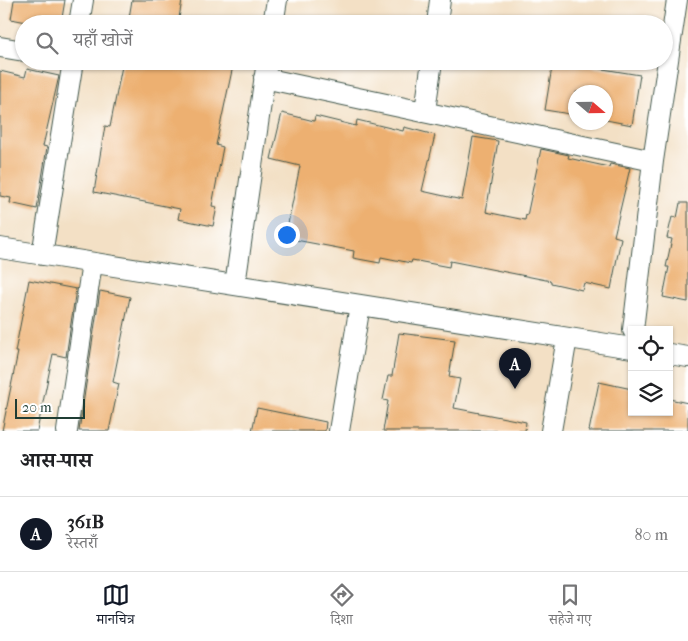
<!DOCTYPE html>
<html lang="hi">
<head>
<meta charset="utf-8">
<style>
  :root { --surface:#fff; --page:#f6f6f6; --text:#202124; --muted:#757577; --line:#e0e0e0; --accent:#111827 }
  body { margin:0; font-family:"IM FELL French Canon","Noto Serif Devanagari",serif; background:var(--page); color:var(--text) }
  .controls { position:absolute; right:15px; bottom:15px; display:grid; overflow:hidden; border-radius:0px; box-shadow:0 1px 4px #0004 }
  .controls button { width:45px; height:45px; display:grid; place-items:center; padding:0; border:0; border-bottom:1px solid var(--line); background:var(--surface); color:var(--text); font:25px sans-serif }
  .compass { position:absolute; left:568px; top:85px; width:45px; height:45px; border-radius:50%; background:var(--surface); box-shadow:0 1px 4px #0004; rotate:110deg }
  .scale { position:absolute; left:15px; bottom:12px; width:70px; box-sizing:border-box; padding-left:5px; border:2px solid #1f3d34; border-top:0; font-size:14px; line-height:18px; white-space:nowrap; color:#1f3d34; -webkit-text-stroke:4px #fff; paint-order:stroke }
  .you { position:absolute; left:286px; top:234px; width:18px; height:18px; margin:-12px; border:4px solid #fff; border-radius:50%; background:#1a73e8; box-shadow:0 0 0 8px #1a73e833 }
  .badge { display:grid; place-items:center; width:32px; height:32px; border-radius:50%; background:var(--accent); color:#fff; font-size:16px; font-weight:700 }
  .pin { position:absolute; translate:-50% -41px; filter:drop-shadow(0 1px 2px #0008) }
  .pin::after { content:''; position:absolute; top:26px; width:18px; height:15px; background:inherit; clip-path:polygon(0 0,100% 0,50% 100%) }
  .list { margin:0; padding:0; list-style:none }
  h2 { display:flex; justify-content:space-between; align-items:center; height:65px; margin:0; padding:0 20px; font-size:21px }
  h2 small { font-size:16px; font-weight:400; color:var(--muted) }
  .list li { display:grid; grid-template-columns:32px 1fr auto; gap:15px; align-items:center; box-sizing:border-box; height:75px; padding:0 20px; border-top:1px solid var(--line) }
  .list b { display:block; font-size:19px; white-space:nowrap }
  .list p { margin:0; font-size:16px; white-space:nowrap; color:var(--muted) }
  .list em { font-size:16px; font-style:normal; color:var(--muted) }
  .icon { flex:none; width:28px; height:28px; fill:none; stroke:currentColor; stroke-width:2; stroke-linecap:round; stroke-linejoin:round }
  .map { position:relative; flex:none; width:688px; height:431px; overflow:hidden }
  .search { position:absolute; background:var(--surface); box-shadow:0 1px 4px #0004; left:15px; right:15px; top:15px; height:55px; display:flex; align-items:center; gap:12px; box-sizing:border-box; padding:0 18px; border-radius:28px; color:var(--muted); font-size:19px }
  .sheet { height:140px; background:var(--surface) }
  nav { display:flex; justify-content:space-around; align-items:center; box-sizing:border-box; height:70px; border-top:1px solid var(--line); background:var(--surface); font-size:14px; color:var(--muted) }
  nav a { display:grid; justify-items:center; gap:2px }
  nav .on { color:var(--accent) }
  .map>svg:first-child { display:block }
</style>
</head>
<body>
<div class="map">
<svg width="688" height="431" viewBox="0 0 688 431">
  <rect width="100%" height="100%" fill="#fff"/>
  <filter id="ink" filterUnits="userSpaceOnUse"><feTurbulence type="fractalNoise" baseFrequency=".02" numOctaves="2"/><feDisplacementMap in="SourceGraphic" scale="10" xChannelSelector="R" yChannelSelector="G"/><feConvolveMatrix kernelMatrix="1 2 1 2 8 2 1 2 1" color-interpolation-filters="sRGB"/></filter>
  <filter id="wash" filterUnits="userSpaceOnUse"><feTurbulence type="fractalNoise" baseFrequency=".0096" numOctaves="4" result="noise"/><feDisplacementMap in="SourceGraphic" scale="20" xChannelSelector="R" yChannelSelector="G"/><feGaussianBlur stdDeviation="1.12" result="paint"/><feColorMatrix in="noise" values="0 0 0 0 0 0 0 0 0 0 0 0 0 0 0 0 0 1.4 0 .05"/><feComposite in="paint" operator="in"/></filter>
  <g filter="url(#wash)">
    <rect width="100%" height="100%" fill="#f3e0c5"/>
    <g id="blocks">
      <path fill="#edb071" d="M14,0H65L61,24H37L11,19Z
        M132,0H182L178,24H128Z
        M123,61H234L216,145L223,147L212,206L217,207L213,226L178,219L180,209L94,192L105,126L110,127Z
        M553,61L640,75L632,125L606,120V92H576V115L545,110Z
        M27,69L59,76L43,146L47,147L37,209L10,203L11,198L0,196V71L25,77Z
        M282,113L314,121L315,116L356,126L357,120L403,131L404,127L435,135L422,191L462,200L473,137L498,141L486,212L525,220L526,215L527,216L541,149L569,155L568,158L609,167L610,164L630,168L614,236L621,238L611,289L584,283L582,290L551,283V281L450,261L449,267L412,260L411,263L381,257L380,263L353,258L354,251L285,238L300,166L271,159Z
        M680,203H688V302L663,297L669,267H666L672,239L667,238L672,217L677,218Z
        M29,280L76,289L66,357L53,354L37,431H2L18,352H15Z
        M100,291L130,297L113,382L119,384L109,431H79Z
        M399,333L455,340L449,377L460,379L454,408L526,422L525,431H383L388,401L383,400L388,376H392Z
        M599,382L632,389V412H669V399L688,403V431H589Z
        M257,408L326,422L325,431H252Z"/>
    </g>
  </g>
  <g filter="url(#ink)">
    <use href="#blocks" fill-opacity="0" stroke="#3f554a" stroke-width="1"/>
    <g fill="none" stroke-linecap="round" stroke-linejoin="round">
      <defs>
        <path id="minor" d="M79,24L83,0
          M273,24L277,0
          M437,24L440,0
          M0,47L24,51
          M264,78L653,161
          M425,111L432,61
          M0,248L632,348
          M42,255L73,61
          M235,285L267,61
          M633,330L653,161L677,0
          M669,354L688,357
          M67,431L92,263
          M339,431L360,305
          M551,431L567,338"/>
      </defs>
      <use href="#minor" stroke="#3f554a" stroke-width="22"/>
      <use href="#minor" stroke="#fff" stroke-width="20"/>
    </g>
  </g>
</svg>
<div class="controls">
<button><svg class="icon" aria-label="locate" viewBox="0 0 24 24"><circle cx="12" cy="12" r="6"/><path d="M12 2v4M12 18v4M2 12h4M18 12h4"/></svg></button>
<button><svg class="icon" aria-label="layers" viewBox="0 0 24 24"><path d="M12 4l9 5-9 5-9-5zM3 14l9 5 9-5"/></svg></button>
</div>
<svg class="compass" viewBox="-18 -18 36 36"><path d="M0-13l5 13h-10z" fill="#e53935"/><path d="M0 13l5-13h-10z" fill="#757577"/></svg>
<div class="scale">20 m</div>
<div class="you"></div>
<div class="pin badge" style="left:515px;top:389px">A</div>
<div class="search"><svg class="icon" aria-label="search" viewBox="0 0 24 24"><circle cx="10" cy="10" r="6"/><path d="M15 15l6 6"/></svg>यहाँ खोजें</div>
</div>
<section class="sheet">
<h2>आस-पास<small></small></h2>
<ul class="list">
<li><span class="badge">A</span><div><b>361B</b><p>रेस्तराँ</p></div><em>80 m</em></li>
</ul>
</section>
<nav>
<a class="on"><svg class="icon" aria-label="map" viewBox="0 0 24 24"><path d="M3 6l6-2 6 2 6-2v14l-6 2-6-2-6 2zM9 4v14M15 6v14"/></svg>मानचित्र</a>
<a><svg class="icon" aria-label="directions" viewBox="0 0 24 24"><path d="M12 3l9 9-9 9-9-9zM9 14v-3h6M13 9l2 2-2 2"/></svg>दिशा</a>
<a><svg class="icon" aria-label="saved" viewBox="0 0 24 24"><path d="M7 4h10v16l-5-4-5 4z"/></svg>सहेजे गए</a>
</nav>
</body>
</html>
